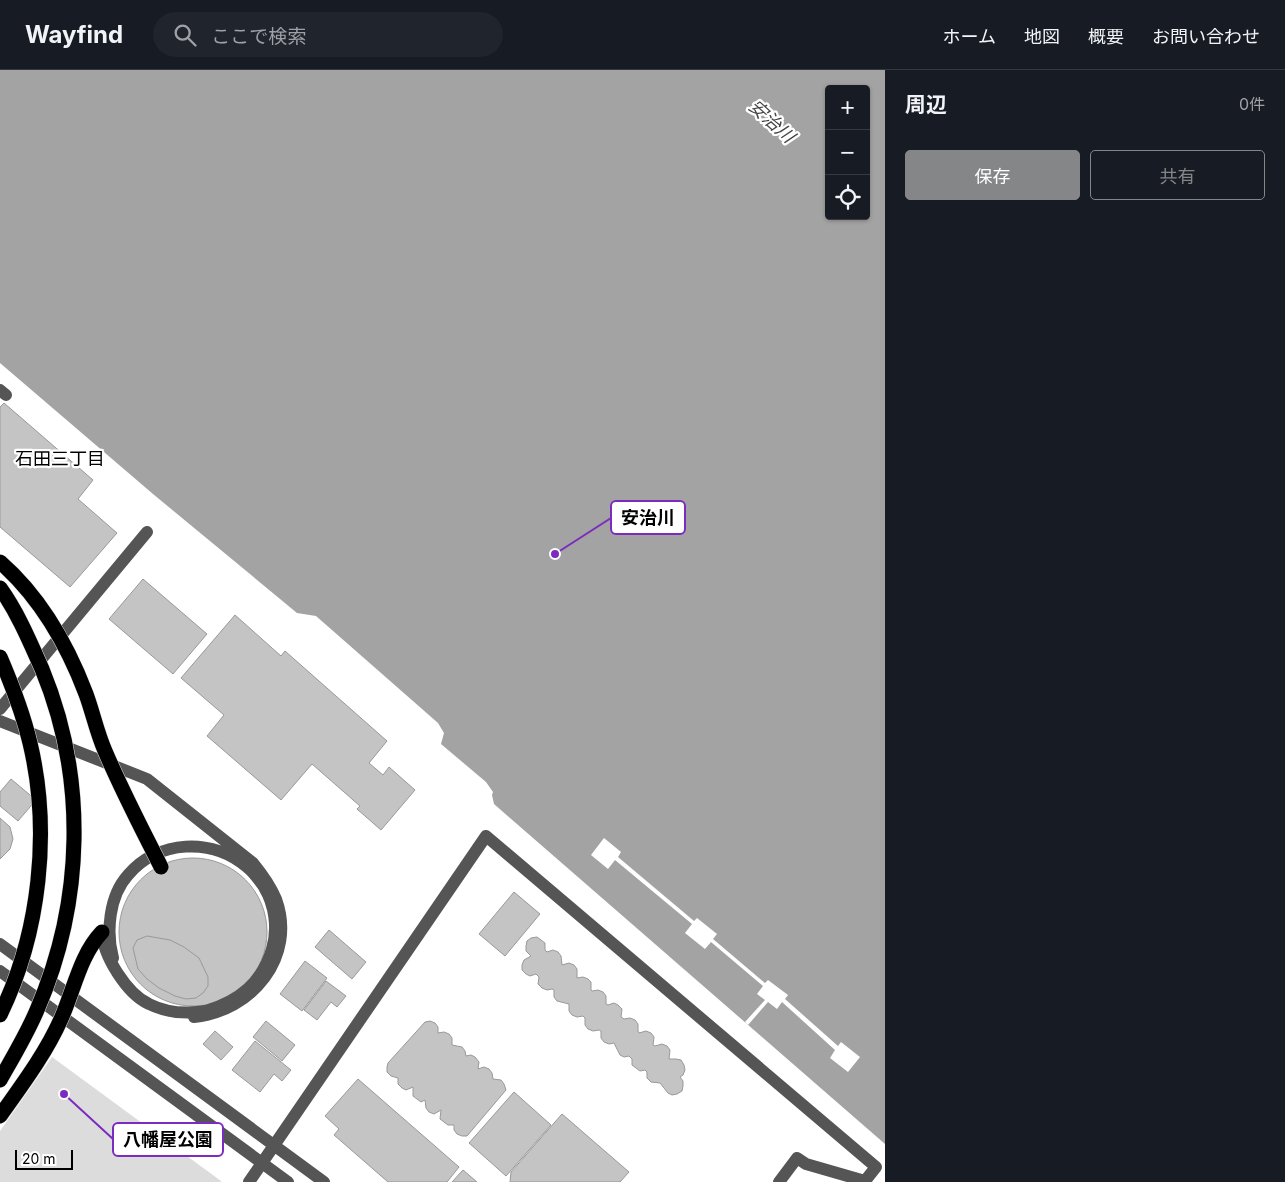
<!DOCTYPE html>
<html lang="ja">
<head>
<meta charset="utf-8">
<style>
  :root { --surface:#171b24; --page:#20242c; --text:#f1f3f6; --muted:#9ea1a6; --line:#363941; --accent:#858687 }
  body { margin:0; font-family:Inter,"Noto Sans JP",sans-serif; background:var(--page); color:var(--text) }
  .controls { position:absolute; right:15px; top:15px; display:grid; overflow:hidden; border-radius:5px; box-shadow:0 1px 4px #0004 }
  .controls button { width:45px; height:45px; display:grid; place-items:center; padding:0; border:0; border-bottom:1px solid var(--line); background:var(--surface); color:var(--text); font:25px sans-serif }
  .scale { position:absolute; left:15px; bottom:12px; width:58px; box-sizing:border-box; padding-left:5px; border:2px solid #000; border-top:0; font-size:14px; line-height:18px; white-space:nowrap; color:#000; -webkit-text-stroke:4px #fff; paint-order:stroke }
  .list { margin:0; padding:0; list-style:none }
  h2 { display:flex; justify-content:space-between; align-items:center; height:65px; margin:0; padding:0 20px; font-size:21px }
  h2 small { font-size:16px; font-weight:400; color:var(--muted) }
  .actions { display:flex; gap:10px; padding:15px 20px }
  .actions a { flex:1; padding:11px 0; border:1px solid var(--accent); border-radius:5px; text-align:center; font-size:18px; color:var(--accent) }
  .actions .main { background:var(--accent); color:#fff }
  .icon { flex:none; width:28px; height:28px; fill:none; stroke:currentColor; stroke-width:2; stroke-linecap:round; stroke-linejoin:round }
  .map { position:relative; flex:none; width:885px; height:1112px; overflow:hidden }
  header { display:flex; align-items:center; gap:30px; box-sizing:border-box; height:70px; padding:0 25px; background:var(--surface); border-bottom:1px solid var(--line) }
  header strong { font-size:24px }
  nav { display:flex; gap:28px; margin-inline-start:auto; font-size:18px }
  .search { width:350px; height:45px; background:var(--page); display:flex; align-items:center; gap:12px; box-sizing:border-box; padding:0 18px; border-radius:28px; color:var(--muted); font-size:19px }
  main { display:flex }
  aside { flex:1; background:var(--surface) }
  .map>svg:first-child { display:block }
</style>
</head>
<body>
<header>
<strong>Wayfind</strong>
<div class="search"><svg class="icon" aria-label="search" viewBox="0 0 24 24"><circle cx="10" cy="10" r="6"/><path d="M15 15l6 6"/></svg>ここで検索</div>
<nav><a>ホーム</a><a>地図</a><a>概要</a><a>お問い合わせ</a></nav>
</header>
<main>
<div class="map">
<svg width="885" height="1112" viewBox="0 0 885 1112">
  <rect width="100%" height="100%" fill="#fff"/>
  <path fill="#dcdcdc" d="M52,987L221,1111V1112H0V1061Z"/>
  <path fill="#a3a3a3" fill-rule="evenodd" d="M0,0H885V1074L494,734L492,725L493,722L486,712L441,674L444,663L438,653L316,546L297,543L153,424L0,293ZM829,19H866V146H829Z"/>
  <path fill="#fff" d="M604,768L621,782L618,787L694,851L697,848L717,864L713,869L765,913L768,910L788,925L785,929L838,976L841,972L860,987L848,1002L830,988L835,980L782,932L777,939L768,932L748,955L745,952L765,930L757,924L763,916L711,872L705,879L685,863L692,854L615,790L608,799L591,785Z"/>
  <path fill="#c4c4c4" stroke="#999" d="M4,333L93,410L78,429L117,463L70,517L0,457V337Z
    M143,509L207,564L173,604L109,549Z
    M235,545L281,586L285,581L387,671L369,693L383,705L389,697L415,720L381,760L357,739L360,736L312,694L281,730L207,666L224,645L181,608Z
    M11,709L36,730L18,751L0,736V722Z
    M0,748L10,757L13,769L10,779L0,789Z
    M119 862a74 74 0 1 1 148 0a74 74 0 1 1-148 0Z
    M514,822L540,844L505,886L479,864Z
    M329,860L366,892L352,909L315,877Z
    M147,866L170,870L184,877L199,888L208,907V916L203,923L196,928L186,929L175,926L159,918L147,909L138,899L133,878L137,870Z
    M537,867L545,873V880L547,882L553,880L558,882L561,886L562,895L569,893L574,895L577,899V908L583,907L588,909L591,912V920L592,921L598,920L603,922L606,926V934L608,935L614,933L618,935L622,939L621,947L624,949L630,948L635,950L638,954V961L639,963L646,961L651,963L654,967L653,975L655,976L662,974L667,976L670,980L669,989H676L681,990L684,995L685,1000L683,1005L680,1007L683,1011V1016L682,1021L677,1024L672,1025L668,1023L660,1013L651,1012L647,1008V1002L645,1000L640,1001L632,995V989L629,986L624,987L620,985L614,973L609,974L604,972L601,968V961L599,960L593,961L588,959L585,955V948L583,946L577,947L572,945L569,941V934L557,931L554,927V920L552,919L547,920L542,918L538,914L539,907L536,904L530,906L526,904L522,900V895L524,890L531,886L526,881V876L527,871L531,868Z
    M305,891L327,908L302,941L280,924Z
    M326,911L346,926L337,937L331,932L317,950L304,940Z
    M266,951L295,975L282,991L253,967Z
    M430,951L435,953L438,957V963L444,962L449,964L452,968V975L462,977L465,981L466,986L471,985L475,987L479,992L478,999L484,997L489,999L492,1003L493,1009L501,1010L504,1014L506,1020L467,1066H462L457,1064L454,1060V1055H448L440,1049L441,1040L434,1044L429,1042L426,1038L425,1030L421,1032L413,1026V1017L406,1020L402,1018L398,1014V1008L391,1006L387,1002V997L388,993L425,952Z
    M215,961L233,977L221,990L203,974Z
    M255,971L291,1000L282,1011L274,1004L260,1022L232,1000Z
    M358,1009L459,1097L447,1112H388L334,1065L339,1059L325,1046Z
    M514,1022L551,1055L506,1106L469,1073Z
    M562,1044L629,1102L620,1112H510L511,1102Z
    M463,1100L477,1112H452Z"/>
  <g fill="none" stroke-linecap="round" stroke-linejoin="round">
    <path stroke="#555" stroke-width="12" d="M0,320L6,325
      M0,639L147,462
      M0,651L147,709L253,793C262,804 270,815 276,829C297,887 252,941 194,947
      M0,874L324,1112
      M113,888C106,862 109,826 128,805C158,770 212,767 247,797C254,802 259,810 264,817C275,835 278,859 272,879C262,913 239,931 206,941
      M0,901L288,1112
      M249,1112L486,766L876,1097L865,1111L806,1094L797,1088L779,1112"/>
    <defs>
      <path id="highway-bridge" d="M0,492C40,527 67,574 86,624C93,643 97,663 105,681C122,721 142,759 161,797
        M0,518C18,543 30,572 42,599C87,708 84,831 37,940C27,964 13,987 0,1010
        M0,587C12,615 23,643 30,673C51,761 40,863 0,945
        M0,1046C22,1015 46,983 61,949C74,920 80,885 102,862"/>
    </defs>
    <use href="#highway-bridge" stroke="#dbdbdb" stroke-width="16" stroke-linecap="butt"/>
    <path stroke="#555" stroke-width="12" d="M102,862C103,886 127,924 149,934C167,943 187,944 206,941"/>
    <use href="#highway-bridge" stroke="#000" stroke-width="15"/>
  </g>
  <g text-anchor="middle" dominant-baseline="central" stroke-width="4.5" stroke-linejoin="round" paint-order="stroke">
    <g font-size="18" font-style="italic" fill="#444" stroke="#fff">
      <text transform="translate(772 51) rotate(42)">安治川</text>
    </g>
    <g font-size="18" fill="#000" stroke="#fff">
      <text x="60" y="388">石田三丁目</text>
    </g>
  </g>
  <path fill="none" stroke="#7b2cbf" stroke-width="2" d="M555 484L611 448M64 1024L113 1069"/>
  <g fill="#7b2cbf" stroke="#fff" stroke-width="2">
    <circle cx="555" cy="484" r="5"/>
    <circle cx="64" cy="1024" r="5"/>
  </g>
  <g fill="#fff" stroke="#7b2cbf" stroke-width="2">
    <rect x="611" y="431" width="74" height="33" rx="5"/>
    <rect x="113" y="1053" width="110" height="33" rx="5"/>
  </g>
  <g font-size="18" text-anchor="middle" font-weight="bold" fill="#000">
    <text x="648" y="454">安治川</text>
    <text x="168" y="1076">八幡屋公園</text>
  </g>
</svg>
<div class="controls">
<button>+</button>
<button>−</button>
<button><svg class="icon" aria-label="locate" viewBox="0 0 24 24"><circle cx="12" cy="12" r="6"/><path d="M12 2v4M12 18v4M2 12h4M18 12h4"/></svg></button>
</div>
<div class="scale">20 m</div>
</div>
<aside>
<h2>周辺<small>0件</small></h2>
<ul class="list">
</ul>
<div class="actions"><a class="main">保存</a><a>共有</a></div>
</aside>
</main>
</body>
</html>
